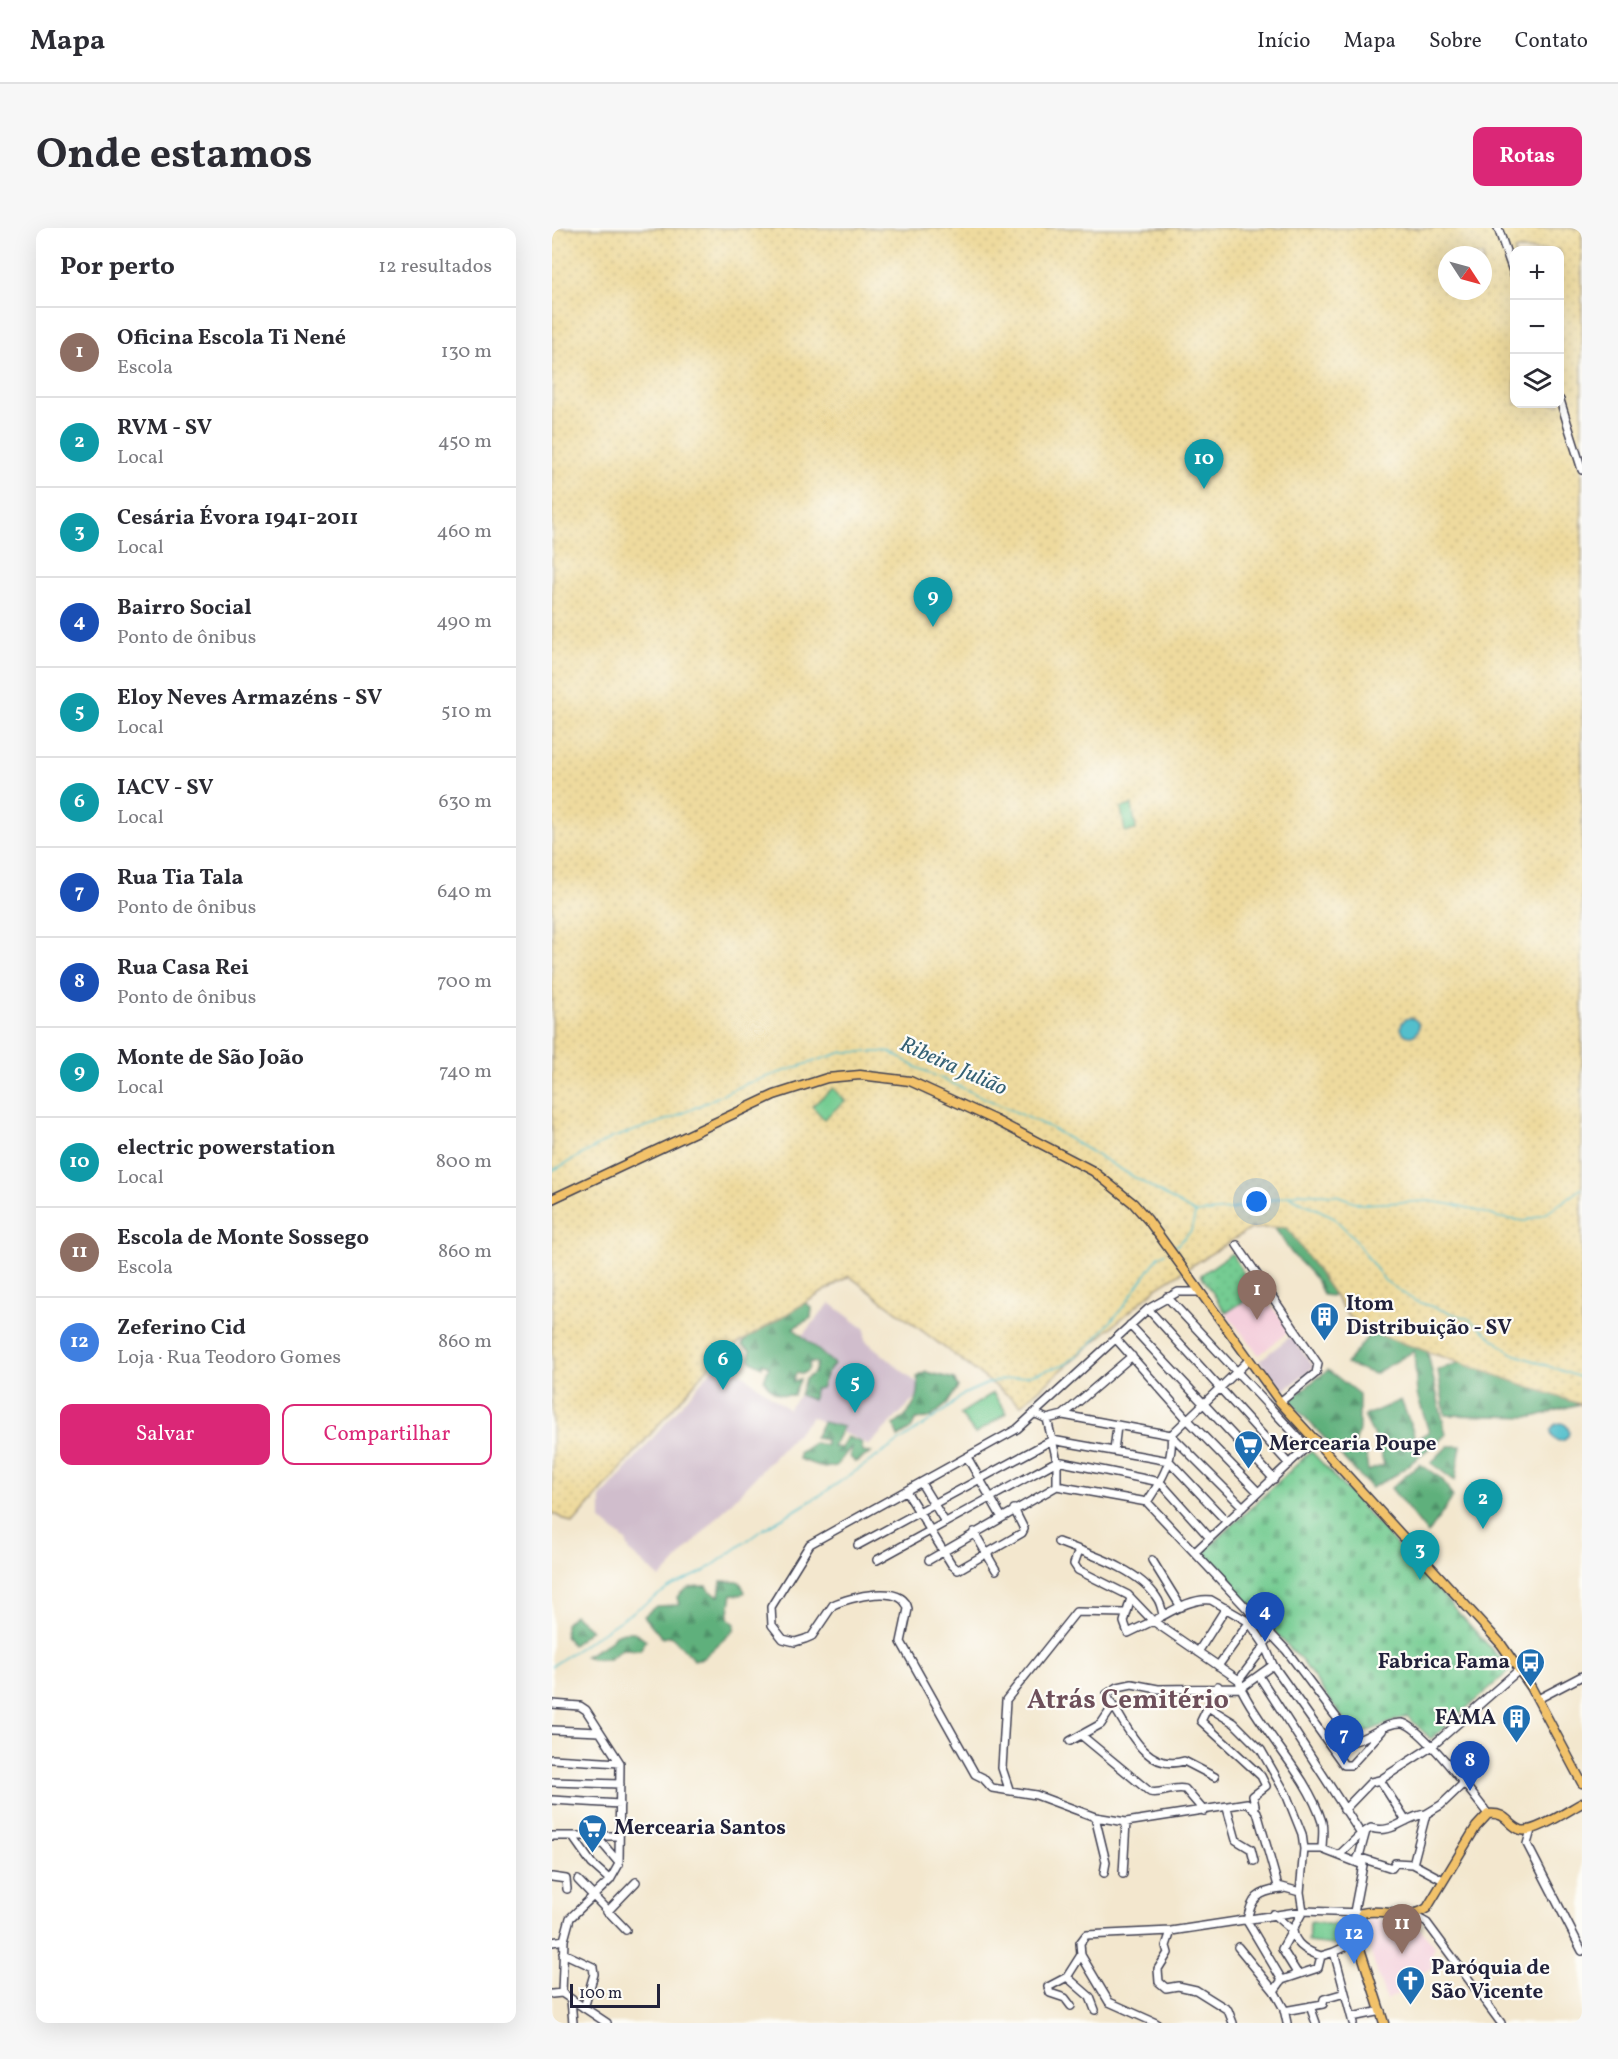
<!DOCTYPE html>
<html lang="pt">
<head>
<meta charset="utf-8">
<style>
  :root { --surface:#fff; --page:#f7f7f7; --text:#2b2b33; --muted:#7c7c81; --line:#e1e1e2; --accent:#db2777 }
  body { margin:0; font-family:Vollkorn,serif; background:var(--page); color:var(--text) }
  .controls { position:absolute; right:18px; top:18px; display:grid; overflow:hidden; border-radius:12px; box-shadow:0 6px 24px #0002 }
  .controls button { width:54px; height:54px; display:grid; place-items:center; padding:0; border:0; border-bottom:2px solid var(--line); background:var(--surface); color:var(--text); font:30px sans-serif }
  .compass { position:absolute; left:886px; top:18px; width:54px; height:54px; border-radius:50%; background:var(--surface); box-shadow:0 6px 24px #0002; rotate:126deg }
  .scale { position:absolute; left:18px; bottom:15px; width:90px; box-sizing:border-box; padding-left:6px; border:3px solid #22223b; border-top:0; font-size:16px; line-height:21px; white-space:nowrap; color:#22223b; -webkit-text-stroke:4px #fdfcf7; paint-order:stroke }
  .you { position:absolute; left:705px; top:974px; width:21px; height:21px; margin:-15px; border:4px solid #fff; border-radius:50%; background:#1a73e8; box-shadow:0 0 0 9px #1a73e833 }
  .badge { display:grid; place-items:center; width:39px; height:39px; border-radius:50%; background:var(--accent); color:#fff; font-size:20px; font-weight:700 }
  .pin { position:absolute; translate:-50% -50px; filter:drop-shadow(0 2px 3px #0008) }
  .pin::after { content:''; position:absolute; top:32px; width:21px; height:18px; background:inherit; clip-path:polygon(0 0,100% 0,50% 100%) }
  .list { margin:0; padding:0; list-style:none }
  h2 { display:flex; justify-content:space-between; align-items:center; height:78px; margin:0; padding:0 24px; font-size:26px }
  h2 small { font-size:20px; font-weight:400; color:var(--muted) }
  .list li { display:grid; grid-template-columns:39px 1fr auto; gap:18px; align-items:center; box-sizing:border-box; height:90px; padding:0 24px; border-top:2px solid var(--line) }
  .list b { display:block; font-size:22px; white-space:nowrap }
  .list p { margin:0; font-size:20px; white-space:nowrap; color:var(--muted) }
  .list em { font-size:20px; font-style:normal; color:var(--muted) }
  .actions { display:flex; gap:12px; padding:18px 24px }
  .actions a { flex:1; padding:14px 0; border:2px solid var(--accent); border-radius:12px; text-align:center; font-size:21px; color:var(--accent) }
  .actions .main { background:var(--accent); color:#fff }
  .icon { flex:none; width:33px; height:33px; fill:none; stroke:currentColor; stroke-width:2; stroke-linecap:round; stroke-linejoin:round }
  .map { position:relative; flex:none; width:1030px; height:1795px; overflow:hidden; border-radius:12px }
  header { display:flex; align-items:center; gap:36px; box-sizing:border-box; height:84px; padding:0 30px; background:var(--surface); border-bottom:2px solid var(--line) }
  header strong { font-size:28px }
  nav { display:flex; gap:33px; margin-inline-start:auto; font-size:21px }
  .intro { display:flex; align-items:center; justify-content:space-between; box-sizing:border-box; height:144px; padding:0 36px }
  h1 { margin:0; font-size:42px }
  .button { padding:15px 27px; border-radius:12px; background:var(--accent); color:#fff; font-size:21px; font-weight:700 }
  main { display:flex; gap:36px; padding:0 36px }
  aside { flex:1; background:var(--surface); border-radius:12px; box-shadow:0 6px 24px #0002 }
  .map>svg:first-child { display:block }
</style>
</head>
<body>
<header>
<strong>Mapa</strong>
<nav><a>Início</a><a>Mapa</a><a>Sobre</a><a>Contato</a></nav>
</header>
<div class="intro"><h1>Onde estamos</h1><a class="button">Rotas</a></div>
<main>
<aside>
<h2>Por perto<small>12 resultados</small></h2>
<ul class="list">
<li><span class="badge" style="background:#8d6e63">1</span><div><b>Oficina Escola Ti Nené</b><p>Escola</p></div><em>130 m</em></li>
<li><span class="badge" style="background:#0f9aa8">2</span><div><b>RVM - SV</b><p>Local</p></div><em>450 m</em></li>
<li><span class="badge" style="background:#0f9aa8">3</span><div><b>Cesária Évora 1941-2011</b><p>Local</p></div><em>460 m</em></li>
<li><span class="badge" style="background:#1a4fb4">4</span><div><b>Bairro Social</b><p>Ponto de ônibus</p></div><em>490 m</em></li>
<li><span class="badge" style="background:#0f9aa8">5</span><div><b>Eloy Neves Armazéns - SV</b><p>Local</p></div><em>510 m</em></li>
<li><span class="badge" style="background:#0f9aa8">6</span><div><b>IACV - SV</b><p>Local</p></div><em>630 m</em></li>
<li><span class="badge" style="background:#1a4fb4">7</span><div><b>Rua Tia Tala</b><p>Ponto de ônibus</p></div><em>640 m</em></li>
<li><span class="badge" style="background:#1a4fb4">8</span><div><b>Rua Casa Rei</b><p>Ponto de ônibus</p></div><em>700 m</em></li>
<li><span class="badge" style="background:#0f9aa8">9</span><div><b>Monte de São João</b><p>Local</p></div><em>740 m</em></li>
<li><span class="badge" style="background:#0f9aa8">10</span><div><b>electric powerstation</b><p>Local</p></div><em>800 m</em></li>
<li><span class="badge" style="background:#8d6e63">11</span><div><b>Escola de Monte Sossego</b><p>Escola</p></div><em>860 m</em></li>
<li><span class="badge" style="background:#3f7fe0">12</span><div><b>Zeferino Cid</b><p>Loja · Rua Teodoro Gomes</p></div><em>860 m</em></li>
</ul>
<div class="actions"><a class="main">Salvar</a><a>Compartilhar</a></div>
</aside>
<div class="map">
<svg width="1030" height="1795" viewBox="0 0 1030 1795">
  <defs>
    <pattern id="grass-dots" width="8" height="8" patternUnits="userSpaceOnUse" patternTransform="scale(1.5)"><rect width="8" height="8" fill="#74cc92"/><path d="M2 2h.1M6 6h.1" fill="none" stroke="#64af7f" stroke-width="1.8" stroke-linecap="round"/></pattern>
    <pattern id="forest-firs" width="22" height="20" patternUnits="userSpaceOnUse" patternTransform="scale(1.5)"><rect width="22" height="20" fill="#5fb07c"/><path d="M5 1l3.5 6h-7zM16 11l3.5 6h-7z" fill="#4e8f67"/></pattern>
    <pattern id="sand-dots" width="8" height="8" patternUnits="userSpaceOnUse" patternTransform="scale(1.5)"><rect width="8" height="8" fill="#eeda9e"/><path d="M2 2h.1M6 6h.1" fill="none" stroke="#ccbb89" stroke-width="1.8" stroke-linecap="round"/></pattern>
    <pattern id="cemetery-stones" width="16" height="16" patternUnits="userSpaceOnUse" patternTransform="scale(1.5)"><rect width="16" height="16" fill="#74cc92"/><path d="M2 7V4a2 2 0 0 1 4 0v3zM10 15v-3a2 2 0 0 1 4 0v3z" fill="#64af7f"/></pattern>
  </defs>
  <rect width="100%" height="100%" fill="#fdfcf7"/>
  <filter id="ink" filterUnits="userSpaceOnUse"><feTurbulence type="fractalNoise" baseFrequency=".0167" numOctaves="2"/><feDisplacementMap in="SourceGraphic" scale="12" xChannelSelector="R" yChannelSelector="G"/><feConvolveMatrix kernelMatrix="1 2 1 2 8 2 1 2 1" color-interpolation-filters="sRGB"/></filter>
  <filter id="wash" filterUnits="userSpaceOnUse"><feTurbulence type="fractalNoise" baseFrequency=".008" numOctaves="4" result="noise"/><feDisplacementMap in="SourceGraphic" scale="24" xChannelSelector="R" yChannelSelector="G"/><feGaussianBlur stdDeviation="1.35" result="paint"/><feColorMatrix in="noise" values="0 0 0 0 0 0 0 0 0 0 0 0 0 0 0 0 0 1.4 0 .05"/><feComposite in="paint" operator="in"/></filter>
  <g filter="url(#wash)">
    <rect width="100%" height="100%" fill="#f3e7ce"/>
    <path fill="#f4cfdc" d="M707,1063L736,1099V1104L707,1127L674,1085Z
      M815,1691L853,1694L869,1702L883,1718L878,1734L880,1740L853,1754L856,1761L834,1772L812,1704Z"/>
    <path fill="#d0bdcc" d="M278,1075L313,1101V1112L372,1161L317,1217L260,1189L108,1350L78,1324L74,1313L49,1292V1270L170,1130L236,1181L275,1135L247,1111Z
      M739,1108L762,1139L733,1162L707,1133Z"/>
    <path fill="url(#grass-dots)" stroke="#4b7766" stroke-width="1.5" d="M680,1025L703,1066L674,1085L649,1047Z"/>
    <path fill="url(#forest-firs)" stroke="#40695c" stroke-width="1.5" d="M732,973L785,1062L779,1068L771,1067C766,1051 755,1041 744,1030C730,1016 731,1004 711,991Z
      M245,1067L260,1080L259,1090L241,1100L282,1136L275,1145L269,1160L262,1161L261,1172L248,1167L253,1151L262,1145L265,1135L258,1134L256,1142L250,1146L244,1145L241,1154L248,1151L242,1167C226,1168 221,1165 212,1152L217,1138L210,1135V1139L198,1132V1122L190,1117L197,1108Z
      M821,1102L874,1117L894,1207L845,1246L819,1260L737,1172L776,1142L807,1166V1202L802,1220L814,1226L816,1243L832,1237L827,1218L812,1188L849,1172L864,1211L877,1204L865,1166L862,1123L822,1146L794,1136Z
      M926,1128L1030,1175L981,1189L893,1187L886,1142Z
      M374,1144L402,1151L406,1159L395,1176L378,1190L364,1191L359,1201L346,1209L342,1197C359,1185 371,1170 365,1149Z
      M271,1194L291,1199L281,1219L289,1220L295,1209L309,1214L311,1224L319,1225L303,1234L298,1229L299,1219L284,1238L272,1240L247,1231V1225L262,1215L274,1217V1212L263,1210Z
      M896,1218H909L903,1253L879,1235Z
      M868,1236L890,1251L901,1269L876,1306L839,1260Z
      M169,1353L188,1354L193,1364L189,1367L180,1366L176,1390L183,1396L182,1402L151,1430L142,1432L119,1408L110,1410L92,1388L104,1378L127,1377L125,1369C134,1358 142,1358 155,1358L158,1363L167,1368Z
      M22,1387L39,1402L20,1417L13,1408V1396Z
      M72,1404H82L94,1413L88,1422L70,1421L56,1432L40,1431L33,1428L57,1415L63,1407Z"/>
    <path fill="url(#sand-dots)" stroke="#887e6c" stroke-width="1.5" fill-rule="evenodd" d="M0,0H1030V1177L804,1099L735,999L698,1001L606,1059L469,1177L297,1048L166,1128L21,1296L0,1285ZM963,22H1008V176H963ZM895,27H931V63H895Z"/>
    <path fill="url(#cemetery-stones)" stroke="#4b7766" stroke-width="1.5" d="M759,1223L955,1438L957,1443L879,1511L855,1488L804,1508L750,1433L650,1326Z"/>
    <path fill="#74cc92" stroke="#4b7766" stroke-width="1.5" d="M580,577L584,602L573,604L569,580Z
      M281,860L293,873L272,891L260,878Z
      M441,1165L455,1185L423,1206L408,1186Z
      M758,1694L792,1698L790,1718L756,1714Z"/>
    <path fill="#52bfcc" stroke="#3a7084" stroke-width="1.5" d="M849 799a9 9 0 1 1 18 0a9 9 0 1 1-18 0Z
      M999 1204a9 9 0 1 1 18 0a9 9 0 1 1-18 0Z"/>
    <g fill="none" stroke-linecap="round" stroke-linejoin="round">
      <path stroke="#52bfcc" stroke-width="1.5" d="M0,943L60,910L123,889L193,856L291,824H338L366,840L499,900L643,985L677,982L747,965L784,967L809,976L877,973L909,978L949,990L973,993L995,985L1030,960
        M736,968L780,988L800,1008L833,1053L863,1073L917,1091L959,1125L1030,1150
        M623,1019L639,1003L643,986
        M0,1438L118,1359L153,1343L210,1302L267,1268L392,1183L412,1166L439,1154L478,1147L514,1136L540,1115L568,1083L607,1028L613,1025"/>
    </g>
  </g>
  <g filter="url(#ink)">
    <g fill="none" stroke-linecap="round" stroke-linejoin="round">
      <defs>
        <path id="minor" d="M946,0L963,49
          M1008,172L1030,242
          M685,1017L766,1136L764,1145L728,1174
          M648,1064H626L596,1081L465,1201L258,1316L219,1379L220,1397L231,1411L243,1414L253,1411L260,1408L281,1377C298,1369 351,1355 356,1381L349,1414L423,1546L431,1550L440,1560L484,1567L543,1589L574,1594L695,1575L705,1584L726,1658L748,1664
          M615,1069L755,1219
          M596,1081L737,1236
          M578,1097L722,1251
          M564,1111L635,1191L706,1264
          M482,1185L495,1191L505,1233V1258
          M511,1187L580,1128
          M495,1191L511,1187L619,1207L691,1279
          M562,1223L565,1198
          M415,1229L449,1288
          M369,1255L393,1294
          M354,1263L400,1337L406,1342L470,1305L472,1301L462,1281
          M595,1274C609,1253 622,1233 619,1207L697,1132
          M422,1304L444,1342
          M506,1314C537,1326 587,1341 605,1370C608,1374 610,1382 611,1387
          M306,1317L500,1212L617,1233L675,1294
          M527,1322L522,1336L526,1342L576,1367L601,1393C617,1385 640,1369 659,1372L697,1394L712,1416
          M643,1324L763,1211
          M325,1332L505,1233L608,1254L658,1310
          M377,1332L505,1258L595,1274L734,1422L802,1513C818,1510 833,1494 850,1495C868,1497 923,1569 936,1586
          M600,1332L629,1379
          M579,1370L572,1394L576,1405L601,1393L687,1452L689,1460L721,1437
          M720,1407L712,1416L721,1437L792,1537H799L830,1503
          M646,1424L674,1380
          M666,1438L699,1392
          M707,1448L809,1606L787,1627
          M687,1452L712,1419
          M666,1458L649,1493L709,1548L714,1558L701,1568L703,1578
          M986,1471L1030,1448
          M0,1476L28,1478L34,1482L68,1535L67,1636L58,1652L18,1690L12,1712L0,1714
          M656,1479L682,1495L709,1522L734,1566L750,1606L752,1621L748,1664L751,1683L730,1721L745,1745
          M0,1502L48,1504
          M529,1507L598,1564C609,1567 620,1558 633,1561L652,1583
          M518,1513L549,1496L561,1478
          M0,1531L68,1535
          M663,1549L632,1533C599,1543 581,1511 567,1487C563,1480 557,1474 555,1466L566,1459L580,1456L606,1461L689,1460C710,1504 755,1546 770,1594C772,1602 770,1613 770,1621
          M828,1552L854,1593
          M0,1554L68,1556
          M457,1561L450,1540L454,1472L524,1384L573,1385
          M0,1572L68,1576
          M675,1580L684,1612L699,1621L702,1633
          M792,1582L819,1554L828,1552L879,1519L968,1441
          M543,1589L554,1634L552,1645
          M979,1602L975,1616L1030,1723
          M809,1606L819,1600C841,1607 853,1588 874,1586
          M0,1608H67
          M44,1608L67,1635
          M21,1609L40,1636L58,1652
          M752,1621H770L811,1637L802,1684
          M806,1629L840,1640L843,1635L861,1636L891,1652
          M806,1632L814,1603
          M861,1636L874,1586L889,1577L912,1555
          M571,1646L574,1594
          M0,1649L14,1651L15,1661
          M26,1652L74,1702
          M730,1661C706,1663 699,1670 695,1693L730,1752L722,1763L732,1781L735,1795
          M55,1684L84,1654
          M721,1686L741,1703C743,1717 756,1724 769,1728
          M861,1687L875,1695L949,1795
          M619,1703L614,1718L616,1725L606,1741L607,1754L614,1760L626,1758L644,1762L676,1782L681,1795
          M686,1719L722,1763
          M11,1725L41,1739L42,1746L32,1780
          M515,1749L538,1769L543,1782
          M730,1752L766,1740L769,1728L782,1724
          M10,1765L12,1712
          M0,1766L10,1765L55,1795
          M19,1772L21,1795
          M519,1778L513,1770L498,1765L496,1759L515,1749L529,1727
          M758,1778L764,1795
          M732,1783L771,1776L772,1771L793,1765
          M800,1789L829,1783
          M604,1795L557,1774L529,1727L528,1715L534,1707L619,1703L751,1683L810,1685
          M801,1795L782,1724L806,1713"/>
        <path id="major" d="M0,971L222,867L275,850L308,847L358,853L443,892L541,943L581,975L596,992L728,1174L949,1416L979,1459L1030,1555
          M832,1795L802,1702L810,1685C831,1679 855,1694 875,1680L924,1599L936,1586C956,1584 955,1597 969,1602C982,1606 1017,1582 1030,1575"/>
      </defs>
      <use href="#minor" stroke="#414051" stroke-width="10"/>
      <use href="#major" stroke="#414051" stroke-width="11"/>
      <use href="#minor" stroke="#fff" stroke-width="7"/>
      <use href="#major" stroke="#f2c26a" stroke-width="8"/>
    </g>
  </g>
  <defs>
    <symbol id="building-pin" viewBox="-11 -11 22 30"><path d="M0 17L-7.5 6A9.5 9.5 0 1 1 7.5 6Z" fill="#1f6fb2" stroke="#fdfcf7"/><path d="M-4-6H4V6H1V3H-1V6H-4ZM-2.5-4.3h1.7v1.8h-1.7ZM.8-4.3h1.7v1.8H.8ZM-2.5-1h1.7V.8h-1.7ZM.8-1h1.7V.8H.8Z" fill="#fff"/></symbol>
    <symbol id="supermarket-pin" viewBox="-11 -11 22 30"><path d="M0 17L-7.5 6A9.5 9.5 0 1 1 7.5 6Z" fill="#1f6fb2" stroke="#fdfcf7"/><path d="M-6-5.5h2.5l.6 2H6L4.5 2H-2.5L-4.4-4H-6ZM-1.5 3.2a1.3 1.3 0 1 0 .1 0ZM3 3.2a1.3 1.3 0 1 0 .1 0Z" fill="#fff"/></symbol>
    <symbol id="bus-pin" viewBox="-11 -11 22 30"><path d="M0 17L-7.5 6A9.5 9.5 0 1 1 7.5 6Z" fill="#1f6fb2" stroke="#fdfcf7"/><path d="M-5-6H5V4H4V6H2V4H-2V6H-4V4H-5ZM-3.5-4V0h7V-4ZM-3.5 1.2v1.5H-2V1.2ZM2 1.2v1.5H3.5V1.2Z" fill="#fff"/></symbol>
    <symbol id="church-pin" viewBox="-11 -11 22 30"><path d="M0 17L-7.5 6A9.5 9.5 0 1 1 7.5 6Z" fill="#1f6fb2" stroke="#fdfcf7"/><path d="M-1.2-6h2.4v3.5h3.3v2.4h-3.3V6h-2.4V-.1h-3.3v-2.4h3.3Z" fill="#fff"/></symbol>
  </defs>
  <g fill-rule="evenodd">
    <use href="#building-pin" x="756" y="1072" width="33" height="45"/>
    <use href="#supermarket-pin" x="680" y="1200" width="33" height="45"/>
    <use href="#bus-pin" x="962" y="1418" width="33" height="45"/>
    <use href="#building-pin" x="948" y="1474" width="33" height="45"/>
    <use href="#supermarket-pin" x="24" y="1584" width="33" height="45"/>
    <use href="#church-pin" x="842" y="1736" width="33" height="45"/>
  </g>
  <g text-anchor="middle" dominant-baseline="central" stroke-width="4.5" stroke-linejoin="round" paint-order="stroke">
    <g font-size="21" font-weight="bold" fill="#22223b" stroke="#fdfcf7" text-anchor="start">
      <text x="794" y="1076">Itom<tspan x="794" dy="24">Distribuição - SV</tspan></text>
      <text x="717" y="1216">Mercearia Poupe</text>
      <text x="958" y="1434" text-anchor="end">Fabrica Fama</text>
      <text x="944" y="1490" text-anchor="end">FAMA</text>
      <text x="62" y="1600">Mercearia Santos</text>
      <text x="879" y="1740">Paróquia de<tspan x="879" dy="24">São Vicente</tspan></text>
    </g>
    <g font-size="22" font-style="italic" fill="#356175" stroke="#fdfcf7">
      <text transform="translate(401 839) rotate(24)">Ribeira Julião</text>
    </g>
    <g font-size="27" font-weight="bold" fill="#6e505b" stroke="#fdfcf7">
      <text x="576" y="1473">Atrás Cemitério</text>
    </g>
  </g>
</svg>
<div class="controls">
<button>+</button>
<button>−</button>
<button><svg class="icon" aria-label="layers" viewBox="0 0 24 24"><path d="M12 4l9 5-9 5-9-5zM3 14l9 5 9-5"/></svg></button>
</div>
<svg class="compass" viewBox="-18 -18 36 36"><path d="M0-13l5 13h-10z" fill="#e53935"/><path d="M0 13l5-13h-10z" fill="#7c7c81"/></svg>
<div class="scale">100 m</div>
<div class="you"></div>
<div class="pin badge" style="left:705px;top:1092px;background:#8d6e63">1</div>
<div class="pin badge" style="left:931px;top:1301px;background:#0f9aa8">2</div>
<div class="pin badge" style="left:868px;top:1352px;background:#0f9aa8">3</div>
<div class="pin badge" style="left:713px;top:1414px;background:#1a4fb4">4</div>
<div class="pin badge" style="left:303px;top:1185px;background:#0f9aa8">5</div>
<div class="pin badge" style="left:171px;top:1162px;background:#0f9aa8">6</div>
<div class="pin badge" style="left:792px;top:1537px;background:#1a4fb4">7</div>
<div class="pin badge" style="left:918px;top:1563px;background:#1a4fb4">8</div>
<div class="pin badge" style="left:381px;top:399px;background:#0f9aa8">9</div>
<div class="pin badge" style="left:652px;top:261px;background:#0f9aa8">10</div>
<div class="pin badge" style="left:850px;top:1726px;background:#8d6e63">11</div>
<div class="pin badge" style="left:802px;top:1736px;background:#3f7fe0">12</div>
</div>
</main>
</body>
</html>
